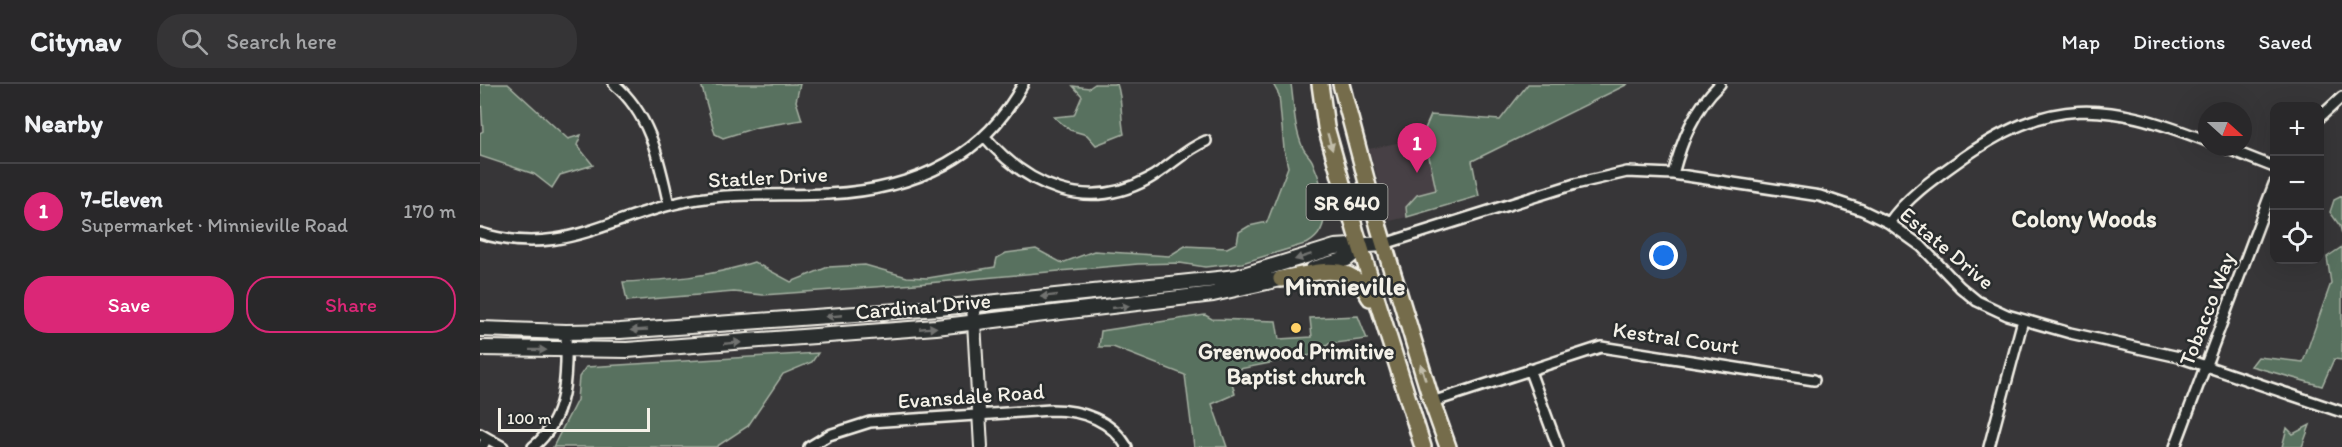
<!DOCTYPE html>
<html lang="en">
<head>
<meta charset="utf-8">
<style>
  :root { --surface:#29282a; --page:#353436; --text:#f1f3f6; --muted:#a5a6a8; --line:#454447; --accent:#db2777 }
  body { margin:0; font-family:Itim,sans-serif; background:var(--page); color:var(--text) }
  .controls { position:absolute; right:18px; top:18px; display:grid; overflow:hidden; border-radius:12px; box-shadow:0 6px 24px #0002 }
  .controls button { width:54px; height:54px; display:grid; place-items:center; padding:0; border:0; border-bottom:2px solid var(--line); background:var(--surface); color:var(--text); font:30px sans-serif }
  .compass { position:absolute; left:1718px; top:18px; width:54px; height:54px; border-radius:50%; background:var(--surface); box-shadow:0 6px 24px #0002; rotate:111deg }
  .scale { position:absolute; left:18px; bottom:15px; width:152px; box-sizing:border-box; padding-left:6px; border:3px solid #f4f1e8; border-top:0; font-size:16px; line-height:21px; white-space:nowrap; color:#f4f1e8; -webkit-text-stroke:4px #2a2d2e; paint-order:stroke }
  .you { position:absolute; left:1184px; top:172px; width:21px; height:21px; margin:-15px; border:4px solid #fff; border-radius:50%; background:#1a73e8; box-shadow:0 0 0 9px #1a73e833 }
  .badge { display:grid; place-items:center; width:39px; height:39px; border-radius:50%; background:var(--accent); color:#fff; font-size:20px; font-weight:700 }
  .pin { position:absolute; translate:-50% -50px; filter:drop-shadow(0 2px 3px #0008) }
  .pin::after { content:''; position:absolute; top:32px; width:21px; height:18px; background:inherit; clip-path:polygon(0 0,100% 0,50% 100%) }
  .list { margin:0; padding:0; list-style:none }
  h2 { display:flex; justify-content:space-between; align-items:center; height:78px; margin:0; padding:0 24px; font-size:26px }
  h2 small { font-size:20px; font-weight:400; color:var(--muted) }
  .list li { display:grid; grid-template-columns:39px 1fr auto; gap:18px; align-items:center; box-sizing:border-box; height:96px; padding:0 24px; border-top:2px solid var(--line) }
  .list b { display:block; font-size:22px; white-space:nowrap }
  .list p { margin:0; font-size:20px; white-space:nowrap; color:var(--muted) }
  .list em { font-size:20px; font-style:normal; color:var(--muted) }
  .actions { display:flex; gap:12px; padding:18px 24px }
  .actions a { flex:1; padding:14px 0; border:2px solid var(--accent); border-radius:24px; text-align:center; font-size:21px; color:var(--accent) }
  .actions .main { background:var(--accent); color:#fff }
  .icon { flex:none; width:33px; height:33px; fill:none; stroke:currentColor; stroke-width:2; stroke-linecap:round; stroke-linejoin:round }
  .map { position:relative; flex:none; width:1862px; height:363px; overflow:hidden }
  header { display:flex; align-items:center; gap:36px; box-sizing:border-box; height:84px; padding:0 30px; background:var(--surface); border-bottom:2px solid var(--line) }
  header strong { font-size:28px }
  nav { display:flex; gap:33px; margin-inline-start:auto; font-size:21px }
  .search { width:420px; height:54px; background:var(--page); display:flex; align-items:center; gap:15px; box-sizing:border-box; padding:0 21px; border-radius:24px; color:var(--muted); font-size:22px }
  main { display:flex }
  aside { flex:1; background:var(--surface) }
  .map>svg:first-child { display:block }
</style>
</head>
<body>
<header>
<strong>Citynav</strong>
<div class="search"><svg class="icon" aria-label="search" viewBox="0 0 24 24"><circle cx="10" cy="10" r="6"/><path d="M15 15l6 6"/></svg>Search here</div>
<nav><a>Map</a><a>Directions</a><a>Saved</a></nav>
</header>
<main>
<aside>
<h2>Nearby<small></small></h2>
<ul class="list">
<li><span class="badge">1</span><div><b>7-Eleven</b><p>Supermarket · Minnieville Road</p></div><em>170 m</em></li>
</ul>
<div class="actions"><a class="main">Save</a><a>Share</a></div>
</aside>
<div class="map">
<svg width="1862" height="363" viewBox="0 0 1862 363">
  <rect width="100%" height="100%" fill="#373638"/>
  <filter id="ink" filterUnits="userSpaceOnUse"><feTurbulence type="fractalNoise" baseFrequency=".0167" numOctaves="2"/><feDisplacementMap in="SourceGraphic" scale="12" xChannelSelector="R" yChannelSelector="G"/><feConvolveMatrix kernelMatrix="1 2 1 2 8 2 1 2 1" color-interpolation-filters="sRGB"/></filter>
  <g filter="url(#ink)">
    <path fill="#474044" d="M921,58L925,71L948,67L956,106L937,111L926,123L927,133L910,137L889,65Z"/>
    <path fill="#58715e" stroke="#a6b1a3" stroke-width="1.5" d="M0,0H28L88,55L101,51L97,61L113,81L80,91L72,104L54,90L0,72V49L3,47Z
      M221,0H320L316,17L322,36L278,43L243,54L235,50Z
      M615,0H637C643,17 640,32 644,50L616,61L607,51L590,46L574,33L594,31L602,12L593,2L609,4Z
      M793,0H811C814,20 814,45 823,64C825,69 831,73 833,79C843,102 856,144 828,159L762,179L725,183L700,179L658,180L436,200L283,211L254,208L147,217L143,198C188,196 230,193 274,178L311,198L348,183L385,181L427,193L448,194L515,183L517,174L526,169L556,165L582,179L614,167L689,172L705,162L747,164L757,159L759,148L769,142L787,138L808,83L804,65L799,11Z
      M1048,0H1148L992,77L999,112L927,133L926,123L937,111L956,106L948,68L925,71L921,58L941,54L951,31L1020,36Z
      M1862,112V150L1860,142L1850,128L1854,116Z
      M1862,163V276L1854,275L1842,302L1771,282L1778,273L1823,278L1851,199L1847,173Z
      M725,231L732,235L796,237L799,255L832,253L830,234L878,232L887,255L848,260L842,269L749,287L755,310L732,320L747,363H714L705,291L633,263H619L621,247Z
      M338,269L332,278L303,290L268,342L236,363H73L97,316L99,293L106,283Z
      M1830,341L1822,363H1802L1807,344L1813,350Z"/>
    <g fill="none" stroke-linecap="round" stroke-linejoin="round">
      <defs>
        <path id="minor" d="M134,0C171,31 179,77 189,121
          M1840,33L1862,13
          M505,53C547,102 606,129 668,95C689,84 704,66 726,57
          M1743,63L1794,83
          M1193,90C1202,56 1214,25 1240,0
          M1409,139C1426,114 1453,95 1477,78C1571,11 1624,17 1727,57
          M0,149C82,175 132,131 207,117C254,108 300,112 348,110C431,106 503,76 543,0
          M904,160L1095,100L1147,88L1193,90L1340,112L1382,126L1409,139L1441,162L1480,203L1497,217L1527,231L1590,249L1699,273L1862,328
          M1049,285L1078,363
          M952,318L1121,263L1334,296
          M0,350L7,354L2,363
          M7,354L23,363
          M53,363C88,335 87,288 86,248
          M329,363L349,351L390,338L571,326C602,326 631,336 647,363
          M1509,363L1543,236
          M1695,363L1794,100"/>
        <path id="tertiary" d="M493,220L501,363"/>
        <path id="secondary" d="M833,185L867,175L880,164
          M0,245L86,248L140,247L459,224L757,193L855,163L904,160
          M0,264L147,266L456,243L733,210L809,193"/>
        <path id="primary" d="M840,0L846,43L876,149L943,363
          M861,0L899,144L952,318L968,363
          M801,195C838,189 868,174 890,214"/>
      </defs>
      <use href="#minor" stroke="#f4f1e8" stroke-width="14"/>
      <use href="#tertiary" stroke="#f4f1e8" stroke-width="16"/>
      <use href="#secondary" stroke="#f4f1e8" stroke-width="18"/>
      <use href="#primary" stroke="#f4f1e8" stroke-width="20"/>
      <use href="#minor" stroke="#2a2d2e" stroke-width="9"/>
      <use href="#tertiary" stroke="#2a2d2e" stroke-width="12"/>
      <use href="#secondary" stroke="#2a2d2e" stroke-width="14"/>
      <use href="#primary" stroke="#746c4b" stroke-width="15"/>
    </g>
    <defs><path id="oneway-solid" d="M-6-.8H1V-3.2L6.5 0L1 3.2V.8H-6Z" transform="scale(1.5)"/></defs>
    <g fill="#c1bca9">
      <use href="#oneway-solid" transform="translate(850 58) rotate(74)"/>
      <use href="#oneway-solid" transform="translate(943 288) rotate(-107)"/>
    </g>
    <g fill="#71726f">
      <use href="#oneway-solid" transform="translate(823 173) rotate(162)"/>
      <use href="#oneway-solid" transform="translate(569 212) rotate(174)"/>
      <use href="#oneway-solid" transform="translate(641 223) rotate(-6)"/>
      <use href="#oneway-solid" transform="translate(354 232) rotate(175)"/>
      <use href="#oneway-solid" transform="translate(448 244) rotate(-5)"/>
      <use href="#oneway-solid" transform="translate(159 246) rotate(177)"/>
      <use href="#oneway-solid" transform="translate(253 259) rotate(-5)"/>
      <use href="#oneway-solid" transform="translate(58 266) rotate(1)"/>
    </g>
  </g>
  <circle fill="#ffd166" stroke="#2a2d2e" stroke-width="2" cx="816" cy="244" r="6"/>
  <g text-anchor="middle" dominant-baseline="central" stroke-width="5" stroke-linejoin="round" paint-order="stroke">
    <rect fill="#2a2d2e" stroke="#b7b6b0" stroke-width="1.5" x="826.5" y="100" width="81" height="36" rx="4.5"/>
    <g font-size="21" font-weight="bold" fill="#f4f1e8">
      <text x="867" y="118">SR 640</text>
    </g>
    <g font-size="22" fill="#f4f1e8" stroke="#2a2d2e">
      <text transform="translate(288 93) rotate(-3)">Statler Drive</text>
      <text transform="translate(1467 164) rotate(40)">Estate Drive</text>
      <text transform="translate(443 222) rotate(-5)">Cardinal Drive</text>
      <text transform="translate(1727 225) rotate(-69)">Tobacco Way</text>
      <text transform="translate(1196 254) rotate(8)">Kestral Court</text>
      <text transform="translate(491 312) rotate(-4)">Evansdale Road</text>
    </g>
    <g font-size="22" font-weight="bold" fill="#f4f1e8" stroke="#2a2d2e">
      <text x="816" y="267">Greenwood Primitive<tspan x="816" dy="25">Baptist church</tspan></text>
    </g>
    <g font-size="24" font-weight="bold" fill="#f4f1e8" stroke="#2a2d2e">
      <text x="1604" y="134">Colony Woods</text>
    </g>
    <g font-size="26" font-weight="bold" fill="#f4f1e8" stroke="#2a2d2e">
      <text x="865" y="202">Minnieville</text>
    </g>
  </g>
</svg>
<div class="controls">
<button>+</button>
<button>−</button>
<button><svg class="icon" aria-label="locate" viewBox="0 0 24 24"><circle cx="12" cy="12" r="6"/><path d="M12 2v4M12 18v4M2 12h4M18 12h4"/></svg></button>
</div>
<svg class="compass" viewBox="-18 -18 36 36"><path d="M0-13l5 13h-10z" fill="#e53935"/><path d="M0 13l5-13h-10z" fill="#a5a6a8"/></svg>
<div class="scale">100 m</div>
<div class="you"></div>
<div class="pin badge" style="left:937px;top:89px">1</div>
</div>
</main>
</body>
</html>
